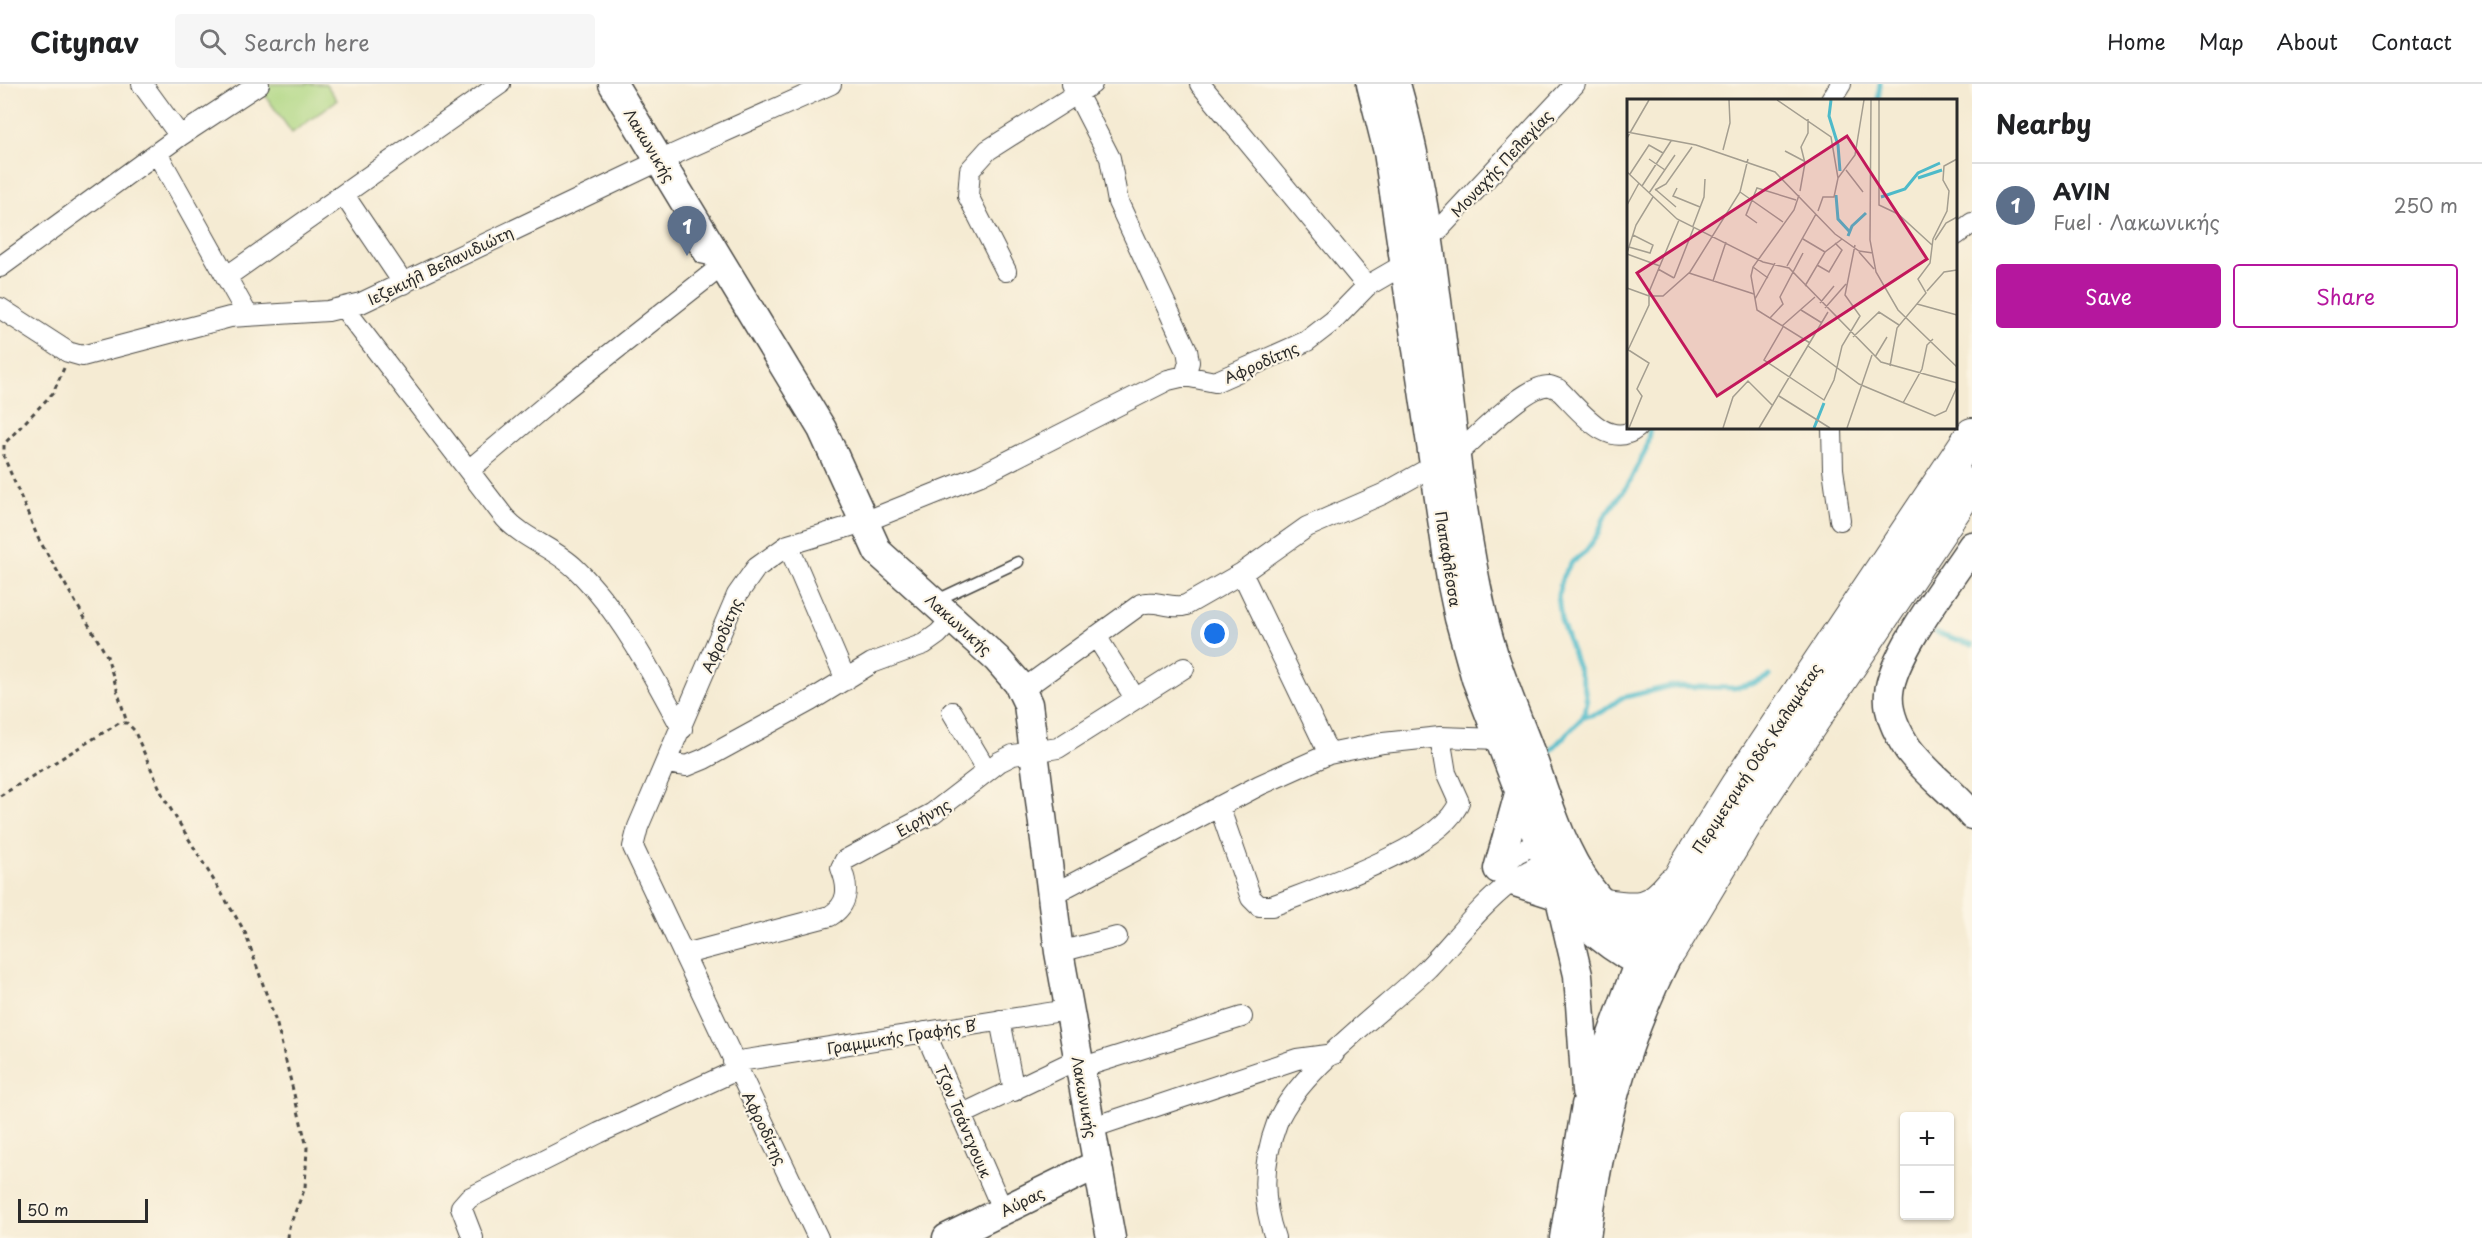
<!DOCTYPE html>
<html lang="en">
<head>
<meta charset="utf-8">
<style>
  :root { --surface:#fff; --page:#f6f6f6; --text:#202124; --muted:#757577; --line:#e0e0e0; --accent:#b5179e }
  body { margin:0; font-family:"Playpen Sans",sans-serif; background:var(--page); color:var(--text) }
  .controls { position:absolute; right:18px; bottom:18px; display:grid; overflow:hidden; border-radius:6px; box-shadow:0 2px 4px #0004 }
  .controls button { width:54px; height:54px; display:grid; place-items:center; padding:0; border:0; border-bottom:2px solid var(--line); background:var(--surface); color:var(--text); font:30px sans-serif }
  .scale { position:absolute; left:18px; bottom:15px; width:130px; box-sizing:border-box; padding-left:6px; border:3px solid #2b2b2b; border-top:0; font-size:16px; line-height:21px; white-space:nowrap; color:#2b2b2b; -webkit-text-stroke:4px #fcf5e5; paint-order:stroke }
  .you { position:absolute; left:1215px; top:550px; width:21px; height:21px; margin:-15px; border:4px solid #fff; border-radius:50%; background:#1a73e8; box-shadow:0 0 0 9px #1a73e833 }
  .badge { display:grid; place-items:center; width:39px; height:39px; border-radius:50%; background:var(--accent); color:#fff; font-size:20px; font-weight:700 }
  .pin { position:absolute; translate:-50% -50px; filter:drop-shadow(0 2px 3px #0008) }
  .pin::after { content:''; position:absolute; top:32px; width:21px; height:18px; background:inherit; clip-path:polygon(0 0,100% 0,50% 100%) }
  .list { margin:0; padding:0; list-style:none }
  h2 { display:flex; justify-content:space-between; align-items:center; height:78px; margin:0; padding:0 24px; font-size:26px }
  h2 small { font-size:20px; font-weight:400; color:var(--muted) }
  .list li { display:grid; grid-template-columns:39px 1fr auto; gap:18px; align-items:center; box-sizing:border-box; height:84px; padding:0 24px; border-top:2px solid var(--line) }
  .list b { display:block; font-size:22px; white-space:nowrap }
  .list p { margin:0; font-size:20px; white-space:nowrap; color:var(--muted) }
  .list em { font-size:20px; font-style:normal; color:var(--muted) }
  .actions { display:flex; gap:12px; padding:18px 24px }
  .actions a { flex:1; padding:14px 0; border:2px solid var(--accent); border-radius:6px; text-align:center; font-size:21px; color:var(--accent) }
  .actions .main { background:var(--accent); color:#fff }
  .icon { flex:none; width:33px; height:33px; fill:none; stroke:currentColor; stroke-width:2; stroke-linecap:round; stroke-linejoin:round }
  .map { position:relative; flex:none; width:1972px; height:1154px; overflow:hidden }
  header { display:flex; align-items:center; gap:36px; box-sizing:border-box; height:84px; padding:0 30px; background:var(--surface); border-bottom:2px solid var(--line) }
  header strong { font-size:28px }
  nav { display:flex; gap:33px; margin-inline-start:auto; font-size:21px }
  .search { width:420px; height:54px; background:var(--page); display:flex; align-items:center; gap:15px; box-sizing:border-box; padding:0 21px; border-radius:6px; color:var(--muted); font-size:22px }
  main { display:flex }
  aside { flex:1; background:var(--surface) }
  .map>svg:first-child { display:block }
</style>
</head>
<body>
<header>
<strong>Citynav</strong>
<div class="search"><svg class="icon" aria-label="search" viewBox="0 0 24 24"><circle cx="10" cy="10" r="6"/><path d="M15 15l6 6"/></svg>Search here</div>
<nav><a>Home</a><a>Map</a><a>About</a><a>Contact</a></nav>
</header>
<main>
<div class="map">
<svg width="1972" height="1154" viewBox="0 0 1972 1154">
  <rect width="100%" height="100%" fill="#fcf5e5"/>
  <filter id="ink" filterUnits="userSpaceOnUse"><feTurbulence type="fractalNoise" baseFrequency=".0167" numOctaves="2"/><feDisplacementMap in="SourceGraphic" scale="12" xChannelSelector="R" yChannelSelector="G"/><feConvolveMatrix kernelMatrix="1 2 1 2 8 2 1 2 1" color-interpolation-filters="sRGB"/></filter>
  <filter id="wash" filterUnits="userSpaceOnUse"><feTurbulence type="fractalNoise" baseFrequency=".008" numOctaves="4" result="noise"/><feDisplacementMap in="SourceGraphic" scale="24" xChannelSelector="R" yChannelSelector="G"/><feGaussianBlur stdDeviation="1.35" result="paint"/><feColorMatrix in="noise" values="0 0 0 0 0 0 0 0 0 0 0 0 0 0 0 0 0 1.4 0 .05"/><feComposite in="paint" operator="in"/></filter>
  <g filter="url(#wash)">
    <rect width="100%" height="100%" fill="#f5ebd3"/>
    <path fill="#add681" stroke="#6c8056" stroke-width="1.5" d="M271,0H326L337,16L292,49L262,7Z"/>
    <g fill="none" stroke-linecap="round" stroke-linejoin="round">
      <path stroke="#4ebac9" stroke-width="5" d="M1878,16L1880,0
        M1936,549L1972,561
        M1583,633L1587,619L1584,601L1561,536L1558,511L1563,492L1572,478L1586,467L1598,450L1605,432L1628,401L1646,365L1650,344
        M1550,667L1583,633L1602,628L1621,614L1672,602L1734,604L1752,600L1770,592"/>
    </g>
  </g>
  <g filter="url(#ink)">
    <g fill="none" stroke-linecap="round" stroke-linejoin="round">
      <defs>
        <path id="lane" d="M690,135L685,149L701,174L715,177
          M935,517L1018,478"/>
        <path id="street" d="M142,0L180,52
          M1072,0L1110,74L1118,118L1187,266L1189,278L1185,292
          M1200,0L1367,202
          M1831,16L1841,0
          M157,69L247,230
          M344,111L404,200
          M1956,151L1972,139
          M1427,158L1575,0
          M0,183L180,52L259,0
          M1006,187L968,112L970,86L988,66L1092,0
          M226,193L500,0
          M0,224L68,268L82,272L230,233L328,227L361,219L659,77L831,0
          M344,224L505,434C525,456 555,464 576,485C621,529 652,589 682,645
          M1832,344L1833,385L1840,436
          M1457,370C1475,355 1527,299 1550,302C1551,302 1558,305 1558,305C1579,325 1608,367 1637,344
          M469,386L563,307L723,181
          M788,461L846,596
          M1242,489L1329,670
          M1096,552L1135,614
          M1022,606L1141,520C1156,515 1171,526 1186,521L1242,489L1307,443L1383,410L1435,381
          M952,628L987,687
          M667,679L687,682L704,675L810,617L872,579L924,560L938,550L954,533
          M1219,722L1251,814L1259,822H1272C1315,805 1445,762 1459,718L1446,689L1440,653
          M1498,785L1517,769L1549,754
          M1053,810L1260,701L1329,670L1383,659L1440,653L1500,655
          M1059,868L1117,853
          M685,870L830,832C849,820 849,804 841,784L845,776L933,729L999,678L1013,671L1058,664L1184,584
          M1000,936L1014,1007
          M925,948L1003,1127
          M733,978L1068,926
          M1080,984L1242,933
          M961,1031L1078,975
          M1091,1044L1297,975L1334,970
          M473,1154L461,1123L469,1114L599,1049L737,986
          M818,1154L633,763L638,743L737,511L756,484L788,461L864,438L981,391L1168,296L1185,292L1215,298L1307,257L1333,237L1367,202L1405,180
          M1275,1154C1261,1115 1262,1078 1277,1039C1298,987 1386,925 1428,884C1456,855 1478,824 1510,799C1524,788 1541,780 1558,773"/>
        <path id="secondary" d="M613,0L822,345L878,468L997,575L1018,599L1028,620L1059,868L1111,1154
          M1371,0L1388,68L1451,496L1459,534L1476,595L1558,807C1582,845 1619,870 1659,889
          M1396,0C1445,172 1443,354 1482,528C1493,577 1513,623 1531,670C1547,715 1561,764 1589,803C1609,831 1641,850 1670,867C1623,958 1599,1053 1586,1154
          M1972,462C1949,497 1892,570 1889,609C1887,628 1898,650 1908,665C1926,689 1953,708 1972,731
          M1498,785L1520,706
          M1512,797L1559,812
          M1561,819L1578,891L1586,1007
          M947,1154L1098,1080
          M1564,1154L1586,1021L1645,861"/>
        <path id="primary" d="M1605,821C1638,826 1650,827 1672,800
          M1648,854L1684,785L1736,702L1972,350
          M1670,867L1761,715L1972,400"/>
      </defs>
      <use href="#lane" stroke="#494844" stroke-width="13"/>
      <use href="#street" stroke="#494844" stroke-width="22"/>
      <use href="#secondary" stroke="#494844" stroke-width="31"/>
      <use href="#primary" stroke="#494844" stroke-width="34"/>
      <path stroke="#494844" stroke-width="3" stroke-dasharray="4.5 4.5" stroke-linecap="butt" d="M64,284L53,309L4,360V373L38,454L107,572L127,639
        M0,712L119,639H127L134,646L164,714L245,848L277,941L307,1063L305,1104L289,1143L288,1154"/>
      <use href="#lane" stroke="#fff" stroke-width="10"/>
      <use href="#street" stroke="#fff" stroke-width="20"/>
      <use href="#secondary" stroke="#fff" stroke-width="28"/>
      <use href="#primary" stroke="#fff" stroke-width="32"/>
    </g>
  </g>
  <g text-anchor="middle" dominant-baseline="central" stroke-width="4.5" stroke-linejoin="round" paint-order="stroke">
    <g font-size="15" fill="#2b2b2b" stroke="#fcf5e5">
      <text transform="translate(650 61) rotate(59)">Λακωνικής</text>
      <text transform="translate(1501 79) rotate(-47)">Μοναχής Πελαγίας</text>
      <text transform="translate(440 181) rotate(-26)">Ιεζεκιήλ Βελανιδιώτη</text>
      <text transform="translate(1261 278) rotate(-24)">Αφροδίτης</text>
      <text transform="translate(1449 475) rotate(81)">Παπαφλέσσα</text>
      <text transform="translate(959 540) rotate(42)">Λακωνικής</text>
      <text transform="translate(721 551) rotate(-67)">Αφροδίτης</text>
      <text transform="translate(1756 674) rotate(-57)">Περιμετρική Οδός Καλαμάτας</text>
      <text transform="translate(923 733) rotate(-30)">Ειρήνης</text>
      <text transform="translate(901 952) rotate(-9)">Γραμμικής Γραφής Β΄</text>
      <text transform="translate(1085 1013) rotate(80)">Λακωνικής</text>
      <text transform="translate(964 1037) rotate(67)">Τζον Τσάντγουικ</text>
      <text transform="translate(765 1044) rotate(64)">Αφροδίτης</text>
      <text transform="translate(1022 1117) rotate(-26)">Αύρας</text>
    </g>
  </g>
  <g transform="translate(1627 15)">
    <rect width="330" height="330" fill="#f5ebd3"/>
    <path fill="none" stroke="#4ebac9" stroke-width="3" d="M204,1L202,17L211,46L213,72M291,79L315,71M209,96L211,120L222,132M254,98L278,90L291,74L313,64M221,137L225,127L239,114M187,329L197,304"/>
    <path fill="none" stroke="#a49e90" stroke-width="1.5" d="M150,1L204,38L211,79M244,1L243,141L249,173L271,211L330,268M252,1V106L271,115L305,146M0,33L69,46L148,73L208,135L232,152L246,154M0,39L22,1M96,51L103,24L102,1M158,52L177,62M22,60L38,71M219,71L236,93M0,73L50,120L136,163L162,169L254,263L330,284M3,75L22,46L36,54M15,87L44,42M50,89L46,97L73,108M28,90L49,108M28,91L39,85L65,48M173,92L178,64L174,48L181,34V20M113,93L156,123M22,94L48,56M172,96L167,111L126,168L124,177L130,211L183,244M0,106L12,84M191,112L196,98H207L211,79L228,56L237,1M130,124L119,116L130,89L169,101M66,127L77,98L78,80M176,140L198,153M308,141L319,124L330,118M2,148L23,154L26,146L6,136M232,153L247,170M0,154L9,126L26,98M0,155L33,167M190,166L202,173L215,151L208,144M160,167L189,115M126,168L141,179M31,170L47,179M62,174L127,195M47,179L67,128M86,182L99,143M178,187L198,153L215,140M0,189L22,197H36L63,173L113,93L121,60M300,192L317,173L330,171M128,200L148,164M193,204L207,187M290,205L330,216M198,209L219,185M174,211L195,224M143,219L156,205L153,198L176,154M155,227L188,198M156,228L137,261L197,301L207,281L215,247L233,217L218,196L228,146M226,238L252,213L272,226M181,247L232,285L308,317L319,312L330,288M0,250L22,264L10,290L15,297L2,329M1,251L22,206V193L52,121M248,258L260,238M263,267L270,229L299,194L291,180L303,164L306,140L320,112L322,92L316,81L317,67L330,60M152,297L203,329M276,304L295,270L300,246L306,240M96,329L106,298L121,282L146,307M132,329L201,213M220,329L245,256"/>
    <path fill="#c2185b" fill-opacity="0.15" stroke="#c2185b" stroke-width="3" d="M220,37L300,160L90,297L10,174Z"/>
    <rect width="330" height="330" fill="none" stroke="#2b2b2b" stroke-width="3"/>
  </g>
</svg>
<div class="controls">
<button>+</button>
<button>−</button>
</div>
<div class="scale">50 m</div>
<div class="you"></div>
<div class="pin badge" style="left:687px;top:172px;background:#5c6f8a">1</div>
</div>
<aside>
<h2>Nearby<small></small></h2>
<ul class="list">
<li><span class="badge" style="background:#5c6f8a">1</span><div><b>AVIN</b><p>Fuel · Λακωνικής</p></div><em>250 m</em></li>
</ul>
<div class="actions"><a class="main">Save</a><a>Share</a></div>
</aside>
</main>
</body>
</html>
